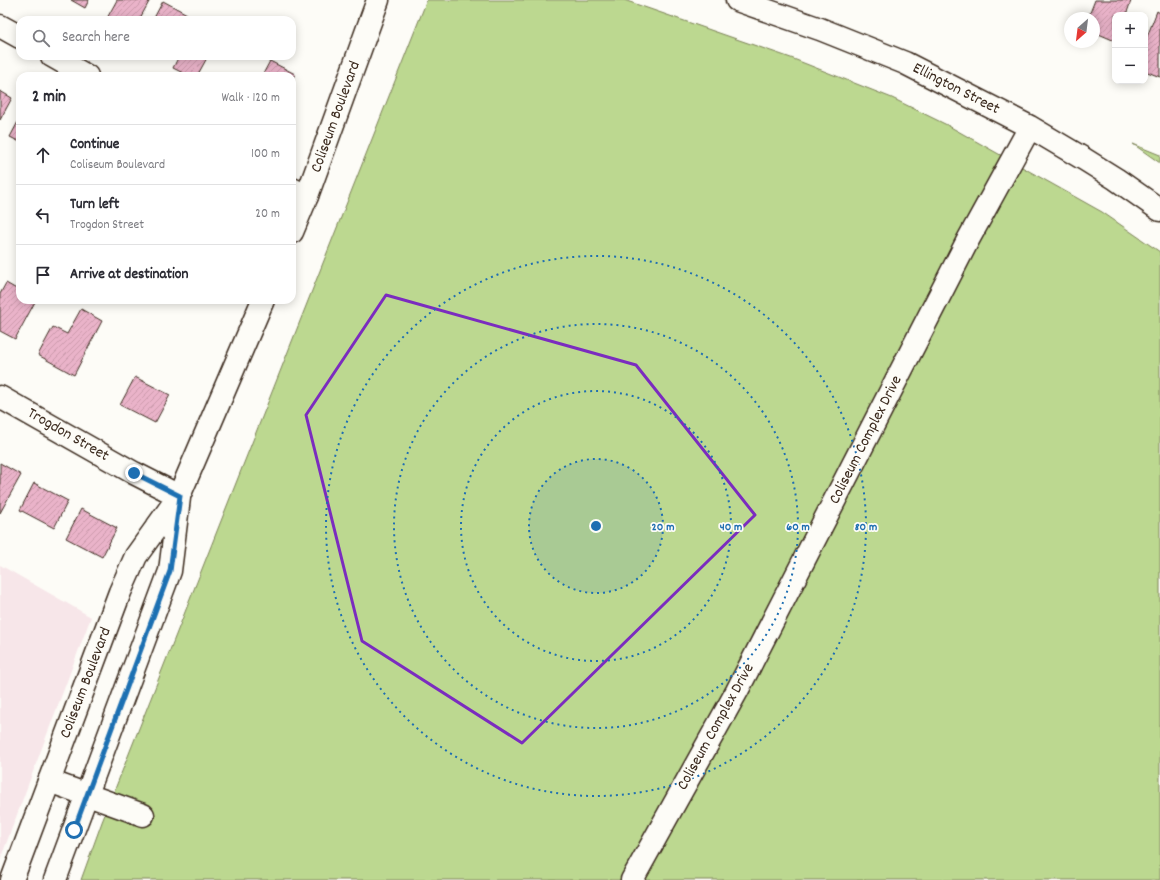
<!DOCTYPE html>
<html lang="en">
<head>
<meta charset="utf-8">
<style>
  :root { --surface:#fff; --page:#f2f2f3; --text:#2b2b33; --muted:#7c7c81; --line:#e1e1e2 }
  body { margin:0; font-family:Dekko,sans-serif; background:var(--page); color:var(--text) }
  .controls { position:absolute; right:12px; top:12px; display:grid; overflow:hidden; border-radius:8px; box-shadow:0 2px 10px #0003 }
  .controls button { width:36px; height:36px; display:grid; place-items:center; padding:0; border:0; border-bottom:1px solid var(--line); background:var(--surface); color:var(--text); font:20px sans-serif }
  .compass { position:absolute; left:1064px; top:12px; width:36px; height:36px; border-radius:50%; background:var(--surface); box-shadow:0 2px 10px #0003; rotate:208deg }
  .stop { position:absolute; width:12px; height:12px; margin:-9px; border:3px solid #1f6fb2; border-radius:50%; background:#fff }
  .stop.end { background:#1f6fb2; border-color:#fff; box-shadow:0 1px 4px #0008 }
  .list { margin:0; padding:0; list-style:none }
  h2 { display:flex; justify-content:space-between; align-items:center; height:52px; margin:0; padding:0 16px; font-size:17px }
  h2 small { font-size:13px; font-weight:400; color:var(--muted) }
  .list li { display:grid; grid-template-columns:26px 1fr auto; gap:12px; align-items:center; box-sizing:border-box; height:60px; padding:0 16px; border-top:1px solid var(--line) }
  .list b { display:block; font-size:15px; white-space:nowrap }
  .list p { margin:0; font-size:13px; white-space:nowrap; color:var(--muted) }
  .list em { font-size:13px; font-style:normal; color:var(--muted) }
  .icon { flex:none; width:22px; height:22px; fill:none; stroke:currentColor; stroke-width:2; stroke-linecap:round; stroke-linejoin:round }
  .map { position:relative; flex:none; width:1160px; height:880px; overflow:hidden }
  .search { position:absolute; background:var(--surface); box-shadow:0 2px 10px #0003; left:16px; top:16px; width:280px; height:44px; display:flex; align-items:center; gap:10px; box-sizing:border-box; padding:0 14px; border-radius:12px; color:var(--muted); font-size:15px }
  .panel { position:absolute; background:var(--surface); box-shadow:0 2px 10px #0003; left:16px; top:72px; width:280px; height:232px; border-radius:12px }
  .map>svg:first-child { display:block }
</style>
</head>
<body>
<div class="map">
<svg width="1160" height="880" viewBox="0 0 1160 880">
  <defs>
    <pattern id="building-hatch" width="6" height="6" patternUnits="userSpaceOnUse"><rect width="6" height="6" fill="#eab3c9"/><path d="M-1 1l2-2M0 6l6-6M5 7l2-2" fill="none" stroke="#ca9aac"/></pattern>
  </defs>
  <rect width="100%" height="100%" fill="#fdfcf7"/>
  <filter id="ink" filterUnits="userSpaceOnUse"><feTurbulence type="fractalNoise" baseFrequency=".025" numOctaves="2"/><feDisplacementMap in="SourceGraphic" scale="8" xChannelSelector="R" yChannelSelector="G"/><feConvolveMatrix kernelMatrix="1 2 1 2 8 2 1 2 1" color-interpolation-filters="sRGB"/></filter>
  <g filter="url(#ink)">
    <path fill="#f7e6e9" d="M0,565L91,617L0,860Z"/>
    <path fill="#bcd890" stroke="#7c8157" d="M427,0H624L791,58L892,98L947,125L1102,212L1160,252V880H81L102,822Z
      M1133,144L1160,155V163Z"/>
    <path fill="url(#building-hatch)" stroke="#3b2a1e" d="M71,0H89L85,8Z
      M117,0H150L139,20H106Z
      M1095,0H1128L1131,1L1126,15H1115V41L1094,32V18H1088Z
      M163,1L187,14L184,20H153Z
      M1157,11L1160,13V77L1145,71V42Z
      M179,56H208L197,76H189L173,68Z
      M270,61L295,74L292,80V76H262Z
      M0,91L12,98L0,120Z
      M20,118V142L10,137Z
      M6,283L20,291V300H36L15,339L0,331V294Z
      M81,309L102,321L74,375L38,355L53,327L67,334Z
      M135,377L170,395L155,423L120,405Z
      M0,463L21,475L0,513Z
      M34,483L68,501L54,528L20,510Z
      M81,509L117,528L102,557L66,538Z"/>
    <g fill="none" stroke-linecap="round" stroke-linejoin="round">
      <defs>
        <path id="minor" d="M737,0L820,29L905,63L1030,127L1084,159L1116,179L1160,210
          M0,26L20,37
          M52,56L87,76
          M292,189L307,196
          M0,397L134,473L179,496
          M49,781L143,815
          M632,880L737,691L968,240L1030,127"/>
        <path id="major" d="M292,232L307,196L378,0
          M12,880L120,592L136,556L179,496L263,300
          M55,880L170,571L179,498"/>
      </defs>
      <use href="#minor" stroke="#3b2a1e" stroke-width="25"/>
      <use href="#major" stroke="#3b2a1e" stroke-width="25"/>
      <use href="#minor" stroke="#fdfcf7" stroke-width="22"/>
      <use href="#major" stroke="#fdfcf7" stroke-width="22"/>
    </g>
  </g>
  <g fill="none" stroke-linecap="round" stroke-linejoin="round" filter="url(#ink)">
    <path stroke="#1f6fb2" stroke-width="5" d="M74,830L170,571L180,496L134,473"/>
  </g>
  <path fill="none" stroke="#7b2cbf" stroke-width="3" stroke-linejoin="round" d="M386,295L636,365L755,515L522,743L362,641L306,415Z"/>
  <circle cx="596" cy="526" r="67" fill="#1f6fb2" fill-opacity=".12"/>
  <g fill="none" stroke="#1f6fb2" stroke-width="2" stroke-dasharray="2 4">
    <circle cx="596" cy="526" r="67"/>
    <circle cx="596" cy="526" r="135"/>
    <circle cx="596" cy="526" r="202"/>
    <circle cx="596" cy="526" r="270"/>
  </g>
  <g text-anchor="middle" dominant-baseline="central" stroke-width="3.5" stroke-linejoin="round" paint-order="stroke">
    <g font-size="16" fill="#3b2a1e" stroke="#fdfcf7">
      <text transform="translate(956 89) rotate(27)">Ellington Street</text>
      <text transform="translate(336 117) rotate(-70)">Coliseum Boulevard</text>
      <text transform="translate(68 435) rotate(30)">Trogdon Street</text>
      <text transform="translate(866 440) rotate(-63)">Coliseum Complex Drive</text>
      <text transform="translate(86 683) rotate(-69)">Coliseum Boulevard</text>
      <text transform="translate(716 727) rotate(-61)">Coliseum Complex Drive</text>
    </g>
  </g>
  <circle cx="596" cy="526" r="6" fill="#1f6fb2" stroke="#fdfcf7" stroke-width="2"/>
  <g font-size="12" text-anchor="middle" font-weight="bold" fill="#1f6fb2" stroke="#fdfcf7" stroke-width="3.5" stroke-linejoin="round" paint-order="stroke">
    <text x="663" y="530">20 m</text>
    <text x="731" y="530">40 m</text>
    <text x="798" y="530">60 m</text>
    <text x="866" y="530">80 m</text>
  </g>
</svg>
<div class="controls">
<button>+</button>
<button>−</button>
</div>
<svg class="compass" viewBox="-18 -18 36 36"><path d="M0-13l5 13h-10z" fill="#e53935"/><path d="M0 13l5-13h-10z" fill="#7c7c81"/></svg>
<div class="stop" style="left:74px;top:830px"></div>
<div class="stop end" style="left:134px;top:473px"></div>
<div class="search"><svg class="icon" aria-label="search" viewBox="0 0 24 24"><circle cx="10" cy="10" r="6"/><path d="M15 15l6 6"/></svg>Search here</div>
<section class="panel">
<h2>2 min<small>Walk · 120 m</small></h2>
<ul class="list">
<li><svg class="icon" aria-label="ahead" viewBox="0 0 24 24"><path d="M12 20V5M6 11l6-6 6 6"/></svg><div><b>Continue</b><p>Coliseum Boulevard</p></div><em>100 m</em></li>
<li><svg class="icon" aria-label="left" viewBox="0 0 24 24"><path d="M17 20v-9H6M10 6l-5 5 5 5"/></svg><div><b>Turn left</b><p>Trogdon Street</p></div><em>20 m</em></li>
<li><svg class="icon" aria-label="arrive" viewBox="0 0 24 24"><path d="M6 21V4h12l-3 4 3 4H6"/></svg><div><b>Arrive at destination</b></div></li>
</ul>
</section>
</div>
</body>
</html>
